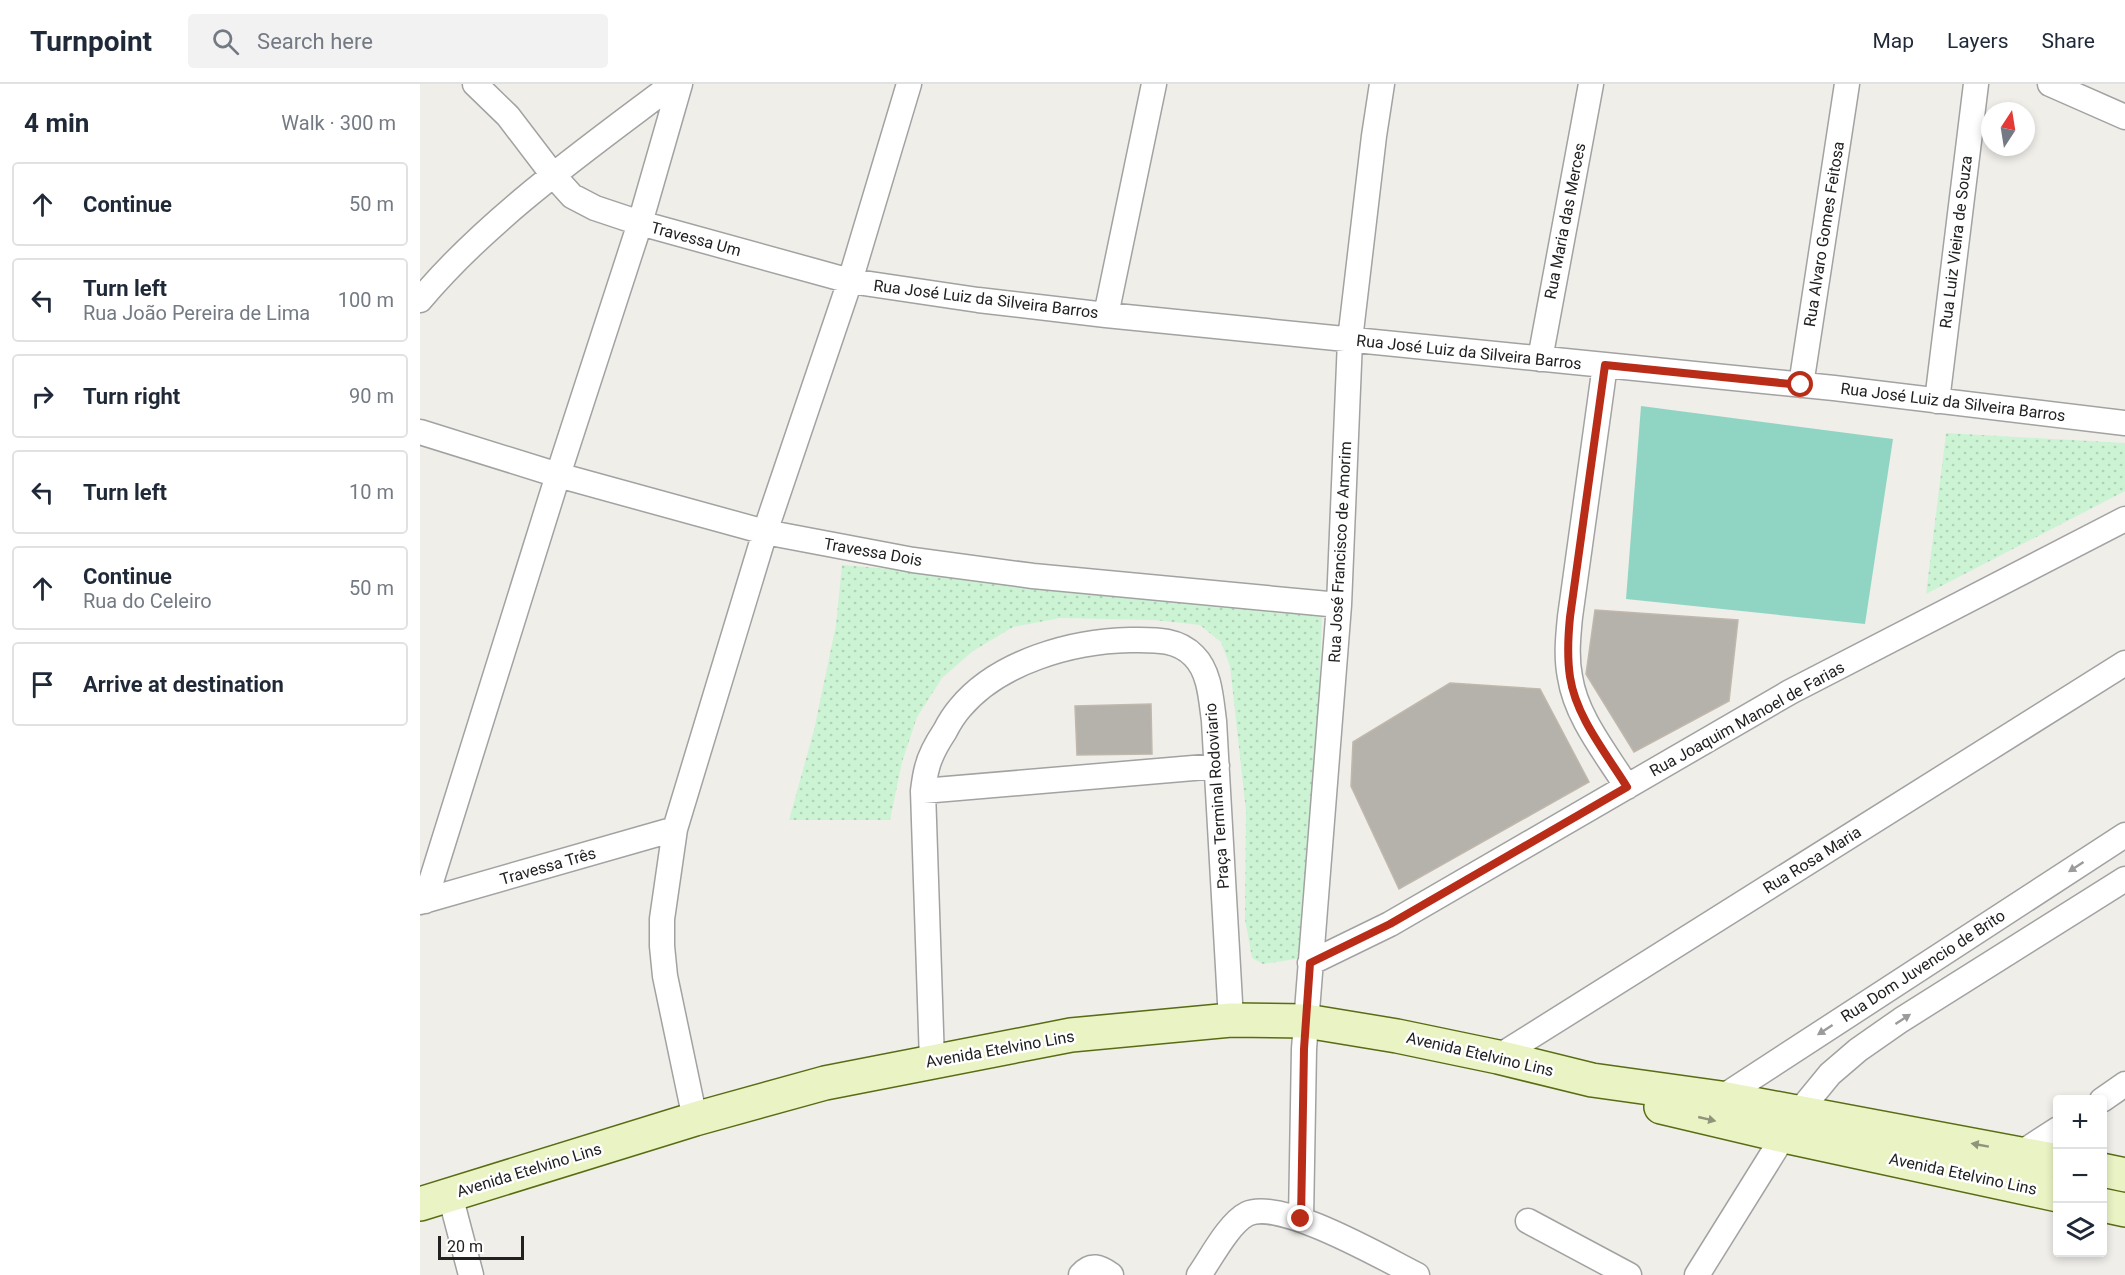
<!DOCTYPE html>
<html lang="en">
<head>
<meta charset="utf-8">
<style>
  :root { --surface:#fff; --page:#f2f2f3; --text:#1f2937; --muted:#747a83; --line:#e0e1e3 }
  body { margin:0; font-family:Roboto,sans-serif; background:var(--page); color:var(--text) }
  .controls { position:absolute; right:18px; bottom:18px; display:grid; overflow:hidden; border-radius:6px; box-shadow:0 3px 9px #0003 }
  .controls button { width:54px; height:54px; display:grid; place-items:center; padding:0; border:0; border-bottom:2px solid var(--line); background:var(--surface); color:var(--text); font:30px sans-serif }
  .compass { position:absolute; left:1561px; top:18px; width:54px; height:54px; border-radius:50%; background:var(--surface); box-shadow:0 3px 9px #0003; rotate:12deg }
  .scale { position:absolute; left:18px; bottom:15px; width:86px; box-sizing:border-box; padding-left:6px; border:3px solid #212121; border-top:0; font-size:16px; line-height:21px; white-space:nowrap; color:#212121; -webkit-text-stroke:4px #fff; paint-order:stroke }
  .stop { position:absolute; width:18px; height:18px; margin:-14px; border:4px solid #b92d18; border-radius:50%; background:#fff }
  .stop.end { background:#b92d18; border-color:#fff; box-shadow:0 2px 6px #0008 }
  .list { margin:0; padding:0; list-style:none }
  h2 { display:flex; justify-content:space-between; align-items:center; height:78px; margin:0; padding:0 24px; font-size:26px }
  h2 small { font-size:20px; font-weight:400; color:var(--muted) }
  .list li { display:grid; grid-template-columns:39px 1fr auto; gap:18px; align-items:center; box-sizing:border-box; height:84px; margin:0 12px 12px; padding:0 12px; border:2px solid var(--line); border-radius:6px }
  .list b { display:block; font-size:22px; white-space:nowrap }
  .list p { margin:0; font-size:20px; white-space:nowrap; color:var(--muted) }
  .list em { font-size:20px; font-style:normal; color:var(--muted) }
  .icon { flex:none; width:33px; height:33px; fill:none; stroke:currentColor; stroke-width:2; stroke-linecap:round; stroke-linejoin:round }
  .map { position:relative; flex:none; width:1705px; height:1191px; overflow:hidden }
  header { display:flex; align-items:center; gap:36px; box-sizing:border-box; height:84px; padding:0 30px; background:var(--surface); border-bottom:2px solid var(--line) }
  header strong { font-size:28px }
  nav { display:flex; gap:33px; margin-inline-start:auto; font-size:21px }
  .search { width:420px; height:54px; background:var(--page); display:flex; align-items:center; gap:15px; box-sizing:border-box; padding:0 21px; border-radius:6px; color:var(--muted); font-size:22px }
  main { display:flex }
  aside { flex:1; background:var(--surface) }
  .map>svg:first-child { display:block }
</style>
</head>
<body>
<header>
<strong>Turnpoint</strong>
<div class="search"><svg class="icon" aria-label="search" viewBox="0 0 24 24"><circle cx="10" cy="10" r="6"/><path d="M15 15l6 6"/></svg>Search here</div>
<nav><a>Map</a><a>Layers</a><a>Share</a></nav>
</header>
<main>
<aside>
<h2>4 min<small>Walk · 300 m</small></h2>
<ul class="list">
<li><svg class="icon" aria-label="ahead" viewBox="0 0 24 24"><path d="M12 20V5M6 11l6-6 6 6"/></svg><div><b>Continue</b></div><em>50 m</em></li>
<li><svg class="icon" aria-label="left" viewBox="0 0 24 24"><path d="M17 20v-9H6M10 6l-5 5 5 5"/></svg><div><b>Turn left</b><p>Rua João Pereira de Lima</p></div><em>100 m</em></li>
<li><svg class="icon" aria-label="right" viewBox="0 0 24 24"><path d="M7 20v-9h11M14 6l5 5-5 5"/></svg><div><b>Turn right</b></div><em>90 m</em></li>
<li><svg class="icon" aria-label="left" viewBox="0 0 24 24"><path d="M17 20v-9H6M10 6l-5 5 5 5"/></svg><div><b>Turn left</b></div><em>10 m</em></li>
<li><svg class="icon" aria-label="ahead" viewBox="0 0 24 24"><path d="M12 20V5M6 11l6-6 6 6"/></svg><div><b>Continue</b><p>Rua do Celeiro</p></div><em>50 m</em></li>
<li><svg class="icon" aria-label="arrive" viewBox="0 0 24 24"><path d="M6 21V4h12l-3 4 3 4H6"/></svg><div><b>Arrive at destination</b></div></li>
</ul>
</aside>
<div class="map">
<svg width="1705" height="1191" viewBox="0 0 1705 1191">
  <defs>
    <pattern id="park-dots" width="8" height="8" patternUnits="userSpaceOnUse" patternTransform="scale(1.5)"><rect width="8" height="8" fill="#ccf4d4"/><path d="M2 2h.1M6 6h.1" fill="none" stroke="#afd1b6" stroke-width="1.8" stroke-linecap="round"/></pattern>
  </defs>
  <rect width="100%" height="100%" fill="#f0eee9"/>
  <path fill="url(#park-dots)" d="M1526,349L1705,359V407L1506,510Z
    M422,481L581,494L902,530L892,838L882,874L843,880L832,874L825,835L826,727L810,582L801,558L780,541L734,536L640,534L593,543L553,567L522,594L497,633L482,678L470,736H369L394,646L416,541Z"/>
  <path fill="#90d5c3" d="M1221,322L1473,355L1445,540L1206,515Z"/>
  <path fill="#b5b1ab" stroke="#c0b8ac" stroke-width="1.5" d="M1175,526L1318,536L1309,617L1214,668L1166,590Z
    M1030,599L1120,605L1169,698L979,805L931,702L933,658Z
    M731,620L732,670L657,671L655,622Z"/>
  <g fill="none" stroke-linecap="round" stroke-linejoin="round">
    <defs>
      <path id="minor" d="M55,0L88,32L133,91L152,112L175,124L220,139L430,197L558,216L686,231L1414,304L1705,339
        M1630,0L1705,33
        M0,216C70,133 167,65 253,0
        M686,231L734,0
        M1120,275L1171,0
        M1185,281L1150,533C1148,553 1146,573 1150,593C1156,633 1186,669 1207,703
        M1381,301L1427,0
        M1517,317L1556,0
        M0,348L138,391L345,448L493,476L613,492L919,521
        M503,707L797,682
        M5,817L138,391L220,139L260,0
        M0,818L255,745
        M890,879L970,840L1370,608L1705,435
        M1078,973L1705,579
        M512,977L503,707C504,699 505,691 507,684C510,671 517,659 525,647C529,639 534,631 540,624C578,578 652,557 710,556C732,556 757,554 774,572C790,588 791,615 794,637L811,936
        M1301,1014L1705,751
        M1682,1016L1705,1000
        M275,1035L245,892L242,862V835L255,745L345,448L430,197L489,0
        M1596,1078L1601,1069L1638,1045
        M30,1111L51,1191
        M881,1135L884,965L919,521L930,256L954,52L962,0
        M1108,1137L1209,1191
        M661,1191C671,1179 680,1183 691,1191
        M779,1191C791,1174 809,1139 827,1130C860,1114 963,1174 997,1191
        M1277,1191L1378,1029L1410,990L1438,966L1481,936L1705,795"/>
      <path id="secondary" d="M1241,1023L1364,1052L1638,1111
        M1682,1086L1705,1091
        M0,1120L275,1035L405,999L651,951L811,936L886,937L977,952L1078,973L1172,996L1301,1014L1638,1077
        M1682,1121L1705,1126"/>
    </defs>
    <use href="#minor" stroke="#a2a2a2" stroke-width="27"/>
    <use href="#secondary" stroke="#586d13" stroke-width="36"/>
    <use href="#minor" stroke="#fff" stroke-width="24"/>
    <use href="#secondary" stroke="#eaf3c4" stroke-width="33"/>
  </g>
  <defs><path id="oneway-solid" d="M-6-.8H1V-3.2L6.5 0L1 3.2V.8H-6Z" transform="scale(1.5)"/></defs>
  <g fill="#9b9b9b">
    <use href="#oneway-solid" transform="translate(1656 783) rotate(147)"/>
    <use href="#oneway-solid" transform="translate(1483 935) rotate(-33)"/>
    <use href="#oneway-solid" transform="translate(1405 946) rotate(147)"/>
  </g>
  <g fill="#90947b">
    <use href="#oneway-solid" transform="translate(1287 1035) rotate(13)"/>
    <use href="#oneway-solid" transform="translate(1560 1061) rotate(-170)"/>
  </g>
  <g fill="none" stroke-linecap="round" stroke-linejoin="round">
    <path stroke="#b92d18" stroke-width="8" d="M881,1135L884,965L890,879L970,840L1207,703C1186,669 1156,633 1150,593C1147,573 1148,553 1150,533L1185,281L1381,301"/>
  </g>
  <g text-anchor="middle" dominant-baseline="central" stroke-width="5" stroke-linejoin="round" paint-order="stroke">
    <g font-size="16" fill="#212121" stroke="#fff">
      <text transform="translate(1145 137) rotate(-79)">Rua Maria das Merces</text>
      <text transform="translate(1404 150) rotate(-81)">Rua Alvaro Gomes Feitosa</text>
      <text transform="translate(276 155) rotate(15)">Travessa Um</text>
      <text transform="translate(1536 158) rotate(-83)">Rua Luiz Vieira de Souza</text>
      <text transform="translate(566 215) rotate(7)">Rua José Luiz da Silveira Barros</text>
      <text transform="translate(1049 268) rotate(6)">Rua José Luiz da Silveira Barros</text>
      <text transform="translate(1533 318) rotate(7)">Rua José Luiz da Silveira Barros</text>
      <text transform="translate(453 468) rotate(10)">Travessa Dois</text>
      <text transform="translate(920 468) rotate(-87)">Rua José Francisco de Amorim</text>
      <text transform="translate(1327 635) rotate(-29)">Rua Joaquim Manoel de Farias</text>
      <text transform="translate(797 712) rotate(-94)">Praça Terminal Rodoviario</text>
      <text transform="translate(1392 776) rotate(-32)">Rua Rosa Maria</text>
      <text transform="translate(128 782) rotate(-16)">Travessa Três</text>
      <text transform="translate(1503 882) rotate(-33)">Rua Dom Juvencio de Brito</text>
      <text transform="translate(580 965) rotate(-10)">Avenida Etelvino Lins</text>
      <text transform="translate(1060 970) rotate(13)">Avenida Etelvino Lins</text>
      <text transform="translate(109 1086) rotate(-17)">Avenida Etelvino Lins</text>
      <text transform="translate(1543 1090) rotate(12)">Avenida Etelvino Lins</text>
    </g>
  </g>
</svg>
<div class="controls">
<button>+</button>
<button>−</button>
<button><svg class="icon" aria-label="layers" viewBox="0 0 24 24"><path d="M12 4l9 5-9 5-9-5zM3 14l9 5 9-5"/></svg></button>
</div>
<svg class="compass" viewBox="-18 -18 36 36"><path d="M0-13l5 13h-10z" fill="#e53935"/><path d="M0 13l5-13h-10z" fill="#747a83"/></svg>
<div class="scale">20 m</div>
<div class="stop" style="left:1381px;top:301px"></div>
<div class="stop end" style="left:881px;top:1135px"></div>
</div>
</main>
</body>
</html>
